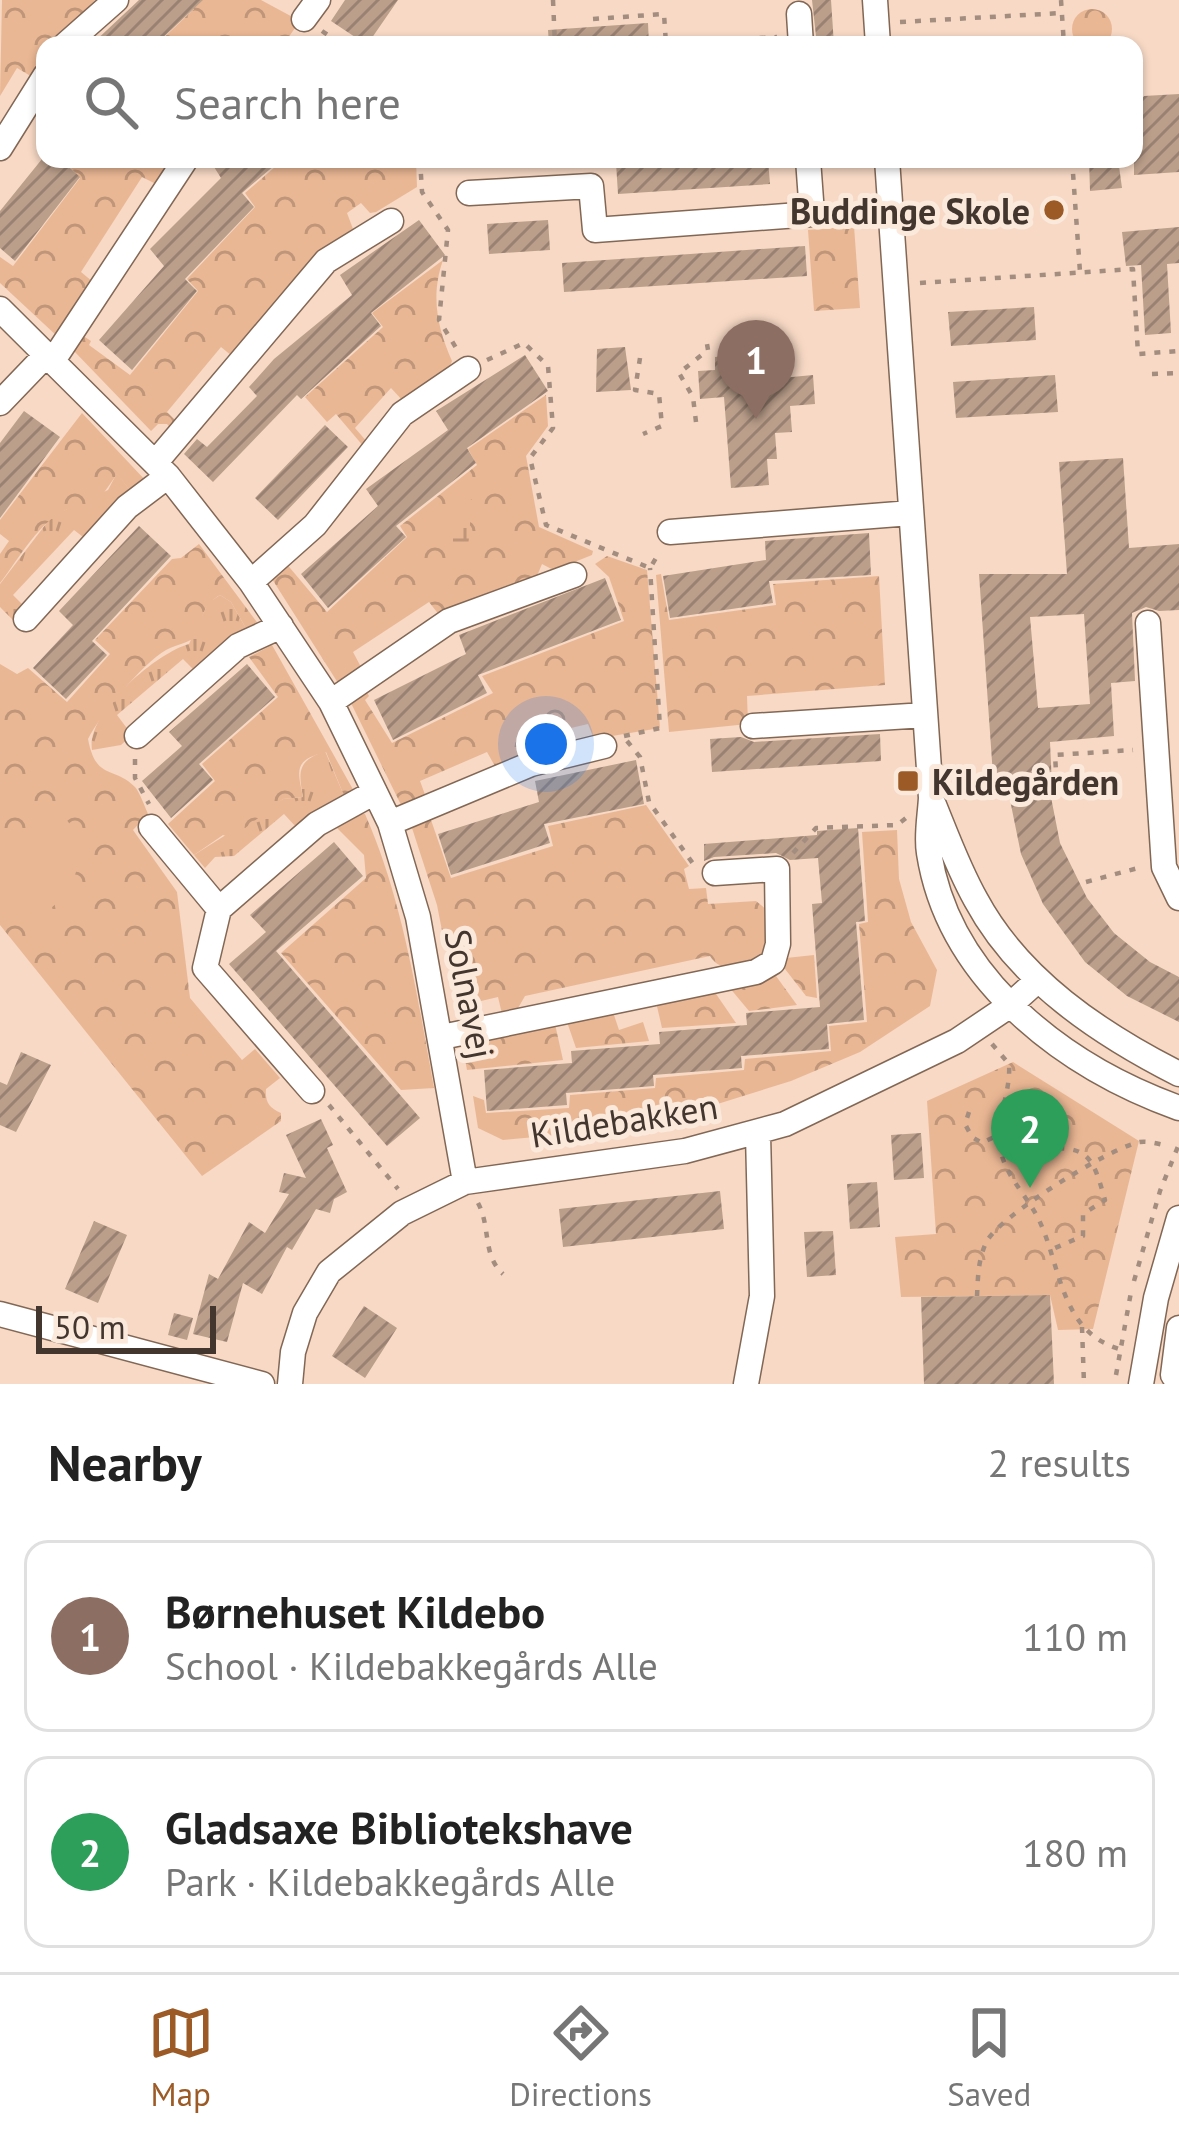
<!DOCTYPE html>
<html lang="en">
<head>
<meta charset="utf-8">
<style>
  :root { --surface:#fff; --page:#f2f2f2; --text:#222; --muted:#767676; --line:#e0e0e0; --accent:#9c5b26 }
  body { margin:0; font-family:"PT Sans",sans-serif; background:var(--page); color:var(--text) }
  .scale { position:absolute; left:36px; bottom:30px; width:180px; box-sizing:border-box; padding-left:12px; border:6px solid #42362e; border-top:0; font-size:33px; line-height:42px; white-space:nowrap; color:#42362e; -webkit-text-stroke:9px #fbe9dc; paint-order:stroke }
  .you { position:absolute; left:546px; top:744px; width:42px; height:42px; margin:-30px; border:9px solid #fff; border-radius:50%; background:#1a73e8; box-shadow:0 0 0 18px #1a73e833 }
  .badge { display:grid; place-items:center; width:78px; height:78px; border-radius:50%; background:var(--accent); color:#fff; font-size:39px; font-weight:700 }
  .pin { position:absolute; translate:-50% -99px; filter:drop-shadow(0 3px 6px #0008) }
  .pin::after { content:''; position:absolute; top:63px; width:42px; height:36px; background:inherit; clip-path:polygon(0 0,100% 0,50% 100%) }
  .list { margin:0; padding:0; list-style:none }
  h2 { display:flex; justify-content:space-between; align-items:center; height:156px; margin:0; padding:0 48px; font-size:51px }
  h2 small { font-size:39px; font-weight:400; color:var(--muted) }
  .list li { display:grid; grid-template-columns:78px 1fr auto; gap:36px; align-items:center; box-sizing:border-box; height:192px; margin:0 24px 24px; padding:0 24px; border:3px solid var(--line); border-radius:24px }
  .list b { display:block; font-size:45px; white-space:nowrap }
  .list p { margin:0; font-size:39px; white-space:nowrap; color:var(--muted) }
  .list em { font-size:39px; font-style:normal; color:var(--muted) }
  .icon { flex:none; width:66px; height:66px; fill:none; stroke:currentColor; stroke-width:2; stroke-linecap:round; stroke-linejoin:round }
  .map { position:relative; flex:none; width:1179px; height:1384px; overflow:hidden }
  .search { position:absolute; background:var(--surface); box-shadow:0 3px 9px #0004; left:36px; right:36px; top:36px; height:132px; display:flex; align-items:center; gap:30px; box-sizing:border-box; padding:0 42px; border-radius:24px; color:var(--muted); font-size:45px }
  .sheet { height:588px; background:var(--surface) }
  nav { display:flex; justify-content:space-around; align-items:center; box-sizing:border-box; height:168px; border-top:3px solid var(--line); background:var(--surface); font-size:33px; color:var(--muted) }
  nav a { display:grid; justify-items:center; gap:6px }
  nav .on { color:var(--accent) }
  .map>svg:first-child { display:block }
</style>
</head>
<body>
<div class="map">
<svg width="1179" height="1384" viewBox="0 0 1179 1384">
  <defs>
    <pattern id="grass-tufts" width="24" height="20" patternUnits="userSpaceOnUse" patternTransform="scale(3)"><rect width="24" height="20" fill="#eab794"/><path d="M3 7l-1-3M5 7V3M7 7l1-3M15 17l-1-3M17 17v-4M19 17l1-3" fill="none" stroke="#bf9679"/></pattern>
    <pattern id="forest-crowns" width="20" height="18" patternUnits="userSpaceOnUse" patternTransform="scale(3)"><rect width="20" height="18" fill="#eab794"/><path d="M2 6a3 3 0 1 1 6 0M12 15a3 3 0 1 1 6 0" fill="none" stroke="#bf9679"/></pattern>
    <pattern id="wetland-marsh" width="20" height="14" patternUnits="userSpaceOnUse" patternTransform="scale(3)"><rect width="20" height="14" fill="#eab794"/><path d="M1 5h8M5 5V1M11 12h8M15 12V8" fill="none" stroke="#bf9679"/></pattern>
    <pattern id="building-hatch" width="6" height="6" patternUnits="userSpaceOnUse" patternTransform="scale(3)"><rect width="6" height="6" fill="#bb9f8b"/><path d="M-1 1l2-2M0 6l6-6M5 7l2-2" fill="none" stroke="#9a8272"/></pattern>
  </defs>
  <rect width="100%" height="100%" fill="#f7d9c5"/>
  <path fill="url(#grass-tufts)" d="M117,473L132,493L87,540L74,530L13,595L25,607L14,621L0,607V584L52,516L108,490Z
    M220,595L231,602L248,632L197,673L183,659L117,715L132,735L121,745L92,750C86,713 156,653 189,644L208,603Z
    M325,751L345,798L297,828L284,814L234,856L215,857L205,868L194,855L283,799L303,797C298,770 298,761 325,751Z"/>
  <path fill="url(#forest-crowns)" d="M2,0H95L55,45H45V61L34,78L17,68L0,96Z
    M187,0H261L300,21L283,45H156L194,9Z
    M1072 29a20 20 0 1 1 40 0a20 20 0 1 1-40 0Z
    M73,159H179L160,186L142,177L81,272L93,282L58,337L0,283V257L13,266L80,178L68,165Z
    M284,159H416L417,187L376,212L370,213L361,203L347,213L353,229L317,257L232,356L221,347L167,412L181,426L175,433L167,424H158L151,431L73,350L82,335L91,341L89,345L130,375L198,291L187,279L255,207L245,193Z
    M854,226L860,308L814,311L808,230Z
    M443,260C430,297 438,329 452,361L448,371L403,401L391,388L355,428L368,443L364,447L336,414L327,422L305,397L383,327L372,313Z
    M546,395L548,426L526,456L539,527L593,551L592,555L577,561L561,574L542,564L537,576L440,616L429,602L353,652L362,669L338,683L272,579L285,562L327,612L407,537L400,526L477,465L468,449Z
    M82,413L147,482L132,493L117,474L94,507C51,497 23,554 0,583V554L9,541L0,534V520Z
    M199,544L259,625L248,632L231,602L220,595C204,605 201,614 201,633C189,644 179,643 166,650C142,664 101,714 88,739C96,781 113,765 135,787C140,793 145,807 148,814L133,830L177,892L190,998L242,1060L255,1049L280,1078L266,1089C265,1102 269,1108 281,1113V1121L202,1176L0,925V664L17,674L28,668L67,702L110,654L95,640L172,559L181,558Z
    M607,556L647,570L660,728L594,739L588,724L571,728L570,745L536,750L496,768L487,752L420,781L427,800L404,811L349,699L364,687L369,696L365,700L392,743L493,693L482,676L624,621L609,577L595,564Z
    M661,574L669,620L776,605L773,584L879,576L885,685L747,696L748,724L669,732L656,575Z
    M272,645L355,793L345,798L326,752C294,760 297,769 303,797L283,799L232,838L223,835L194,855L168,824L215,781L202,764L278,697L249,657Z
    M646,805L689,866L684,869L689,889L706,888L708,904L756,901L767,910C767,920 769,933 767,942C762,967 724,979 710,956L525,996L514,1015L503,1018L498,997L477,1002L481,1023H460L437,905L412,828L431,820L451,878L553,846L548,826Z
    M357,812L365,814C403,900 417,995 434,1088L401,1090L281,953L366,878L364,855L336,827Z
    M897,830L899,879L911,922L937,970L930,1006L860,1052L791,1081L679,1116L611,1130L503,1140L478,1128L473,1096L484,1100L486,1113L569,1108L570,1095L655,1088L656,1078L744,1070L745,1059L831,1051L829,1026L867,1022L859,924L868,922L862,832Z
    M814,955L817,998L806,996L785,969L786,958Z
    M776,976L797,1005L749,1011L729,987Z
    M714,991L736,1023L662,1028L656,1002Z
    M613,1012L619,1030L643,1022L649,1041L576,1048L567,1022Z
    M555,1024L563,1060L467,1070L462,1044Z
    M1013,1062L1139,1141L1093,1329L1058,1330L1050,1295L901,1297L895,1237L936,1234L927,1101Z"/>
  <path fill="url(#wetland-marsh)" d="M472,499L468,549L454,555C447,531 448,511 472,499Z"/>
  <path fill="#eab794" d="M53,816L64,817C100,855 66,911 22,924L0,901V849L30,838Z"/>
  <path fill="url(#building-hatch)" fill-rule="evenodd" d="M139,0H203L155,45H91Z
    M345,0H398L367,45L331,21Z
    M812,0H831L834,45H817Z
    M648,23L649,45H549L548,30Z
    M1179,94V172L1134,175V108L1144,96Z
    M42,159H60L80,177L15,261L0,248V211Z
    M209,159H282L242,193L254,207L185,279L197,291L132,370L99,340L164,266L150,249L221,178Z
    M679,159H768L770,184L618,194L616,163Z
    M1089,159H1118L1122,188L1090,191Z
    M419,220L445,255L371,313L381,326L301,399L297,395L213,482L184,454L197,439L207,447L257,396L249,387L274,359L352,295L340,275Z
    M548,220L550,250L489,254L487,224Z
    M1179,227V263L1167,264L1171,333L1145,335L1141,265L1126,266L1122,232Z
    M805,246L807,276L564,292L562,263Z
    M1034,307L1036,340L951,346L948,312Z
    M625,347L631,390L596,392L597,349Z
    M769,352L771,379L813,375L815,404L790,406L792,432L775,433L777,459H767L769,485L731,488L724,397L700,399L698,371L715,370V357Z
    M525,355L548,391L467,448L476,463L396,526L406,537L328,608L301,574L378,506L366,489L448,430L436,411Z
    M1055,375L1058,412L956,418L953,382Z
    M24,411L60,437L0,518V443Z
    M325,425L348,447L278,520L255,498Z
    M1123,458L1129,548L1179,544V610L1159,611L1146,607L1132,613L1135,681L1111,683L1114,736L1050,742L1052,786L1049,787L1060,843L1087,898L1114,933L1150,962L1179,977V1022L1127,996L1085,962L1043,904L1021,854L1008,790H994L979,574H1067L1059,462ZM1084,614L1090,704L1038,708L1030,617Z
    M139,526L171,556L92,641L107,655L66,699L33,668L73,625L59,611Z
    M869,533L871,575L769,581L773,603L670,618L663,576L766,560L765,541Z
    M605,578L621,620L478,675L487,693L393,740L374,700L466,654L459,635Z
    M247,664L275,697L199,764L213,780L171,818L142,781L182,746L169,732Z
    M880,734L881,761L712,772L710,739L741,737L754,742Z
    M636,760L644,804L544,824L550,843L451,875L438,834L539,802L535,781Z
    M858,828L865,921L856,922L864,1020L827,1024L829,1049L741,1056L742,1068L653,1075L654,1086L566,1093L567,1105L487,1111L484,1070L572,1063L571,1051L660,1044L659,1032L747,1025L746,1013L820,1007L812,904L822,903L818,858L790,860L776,853L714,857L704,861V844L817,835V831Z
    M334,842L363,876L276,951L420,1118L387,1146L229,964L266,932L250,915Z
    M21,1052L51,1065L16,1132L0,1125V1082L7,1085Z
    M321,1119L333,1145L327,1148L347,1192L334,1199L330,1213L316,1209L292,1250L287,1247L262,1294L243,1283L227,1342L193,1334L209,1274L218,1279L249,1222L265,1233L289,1194L279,1192L284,1173L306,1178L286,1135Z
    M921,1133L924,1178L894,1180L891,1135Z
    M877,1182L880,1227L850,1229L847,1184Z
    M720,1191L724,1229L563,1247L559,1209Z
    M94,1221L127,1235L98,1303L65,1289Z
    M833,1231L836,1275L807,1277L804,1232Z
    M1050,1295L1054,1384H924L921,1297Z
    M364,1306L397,1328L365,1378L332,1356Z
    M174,1313L193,1318L187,1340L168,1335Z"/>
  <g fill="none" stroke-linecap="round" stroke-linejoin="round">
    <defs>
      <path id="minor" d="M875,0L878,45
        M799,14L801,45
        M304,19L318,0
        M65,45L116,0
        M0,148L45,76
        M887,159L931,798C930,816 926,836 929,853C949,980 1065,1067 1179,1108
        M469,193L591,186L595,230L812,214L808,159
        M0,309L168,476L251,582L331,702L390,823L418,917L465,1182
        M54,359L186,159
        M0,403L47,354
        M155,463L326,261L391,221
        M670,532L911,513
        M251,582L315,525L402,414L468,369
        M26,619L127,507L168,476
        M1148,623L1164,867L1179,898
        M331,702L449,621L574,575
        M753,726L925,715
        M137,736L238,646L281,626
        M934,805C947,837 959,870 976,900C1019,980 1100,1034 1179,1074
        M390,823L531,764L604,746
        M151,827L219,909
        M442,1037L756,972L773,962L778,944L777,869L715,873
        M312,1091L205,968L219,909L317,824L375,792
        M0,1314L262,1384
        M1179,1328L1173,1375L1179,1383
        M290,1384L293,1352L305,1313L329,1272L402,1213L465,1182L685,1151L785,1124L957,1041L1009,1006L1038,980
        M746,1384L762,1296L758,1134
        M1141,1384L1156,1298L1179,1218"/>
    </defs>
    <use href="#minor" stroke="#826755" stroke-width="27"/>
    <path stroke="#a38d7f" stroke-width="4.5" stroke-dasharray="6 9" stroke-linecap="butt" d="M553,0L555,45
      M1061,0L1064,45
      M593,19L664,14L666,44L777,37
      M900,22L1062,13
      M322,31L342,45
      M420,159L422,192L448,230L439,320L458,351
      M1072,159L1080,272
      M920,283L1133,269L1138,354L1179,351
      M640,358L635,390L659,394L662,426L643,434
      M487,360L524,343L548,366L553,428L530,458L546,525L650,568L659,553
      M1152,374L1179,373
      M696,422L693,397L679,373L708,350L706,338
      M624,736L660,728L650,568
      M627,741L640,757L649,802L694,865
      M135,759V778L149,804
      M958,795L1057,788L1055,755L1133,750
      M793,853L816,828L897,825L906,818
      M1086,882L1138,868
      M992,1044L1009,1064C1011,1092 996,1119 1000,1146C1003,1174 1027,1195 1039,1220C1061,1266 1060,1331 1119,1349
      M329,1105L398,1189
      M969,1112L965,1124L972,1137L982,1143L1022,1123L1039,1150C1089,1143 1093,1158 1105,1200L1083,1214V1236L1048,1251
      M478,1203C491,1227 482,1255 503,1274
      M1134,1281L1160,1191L1179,1144
      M977,1296C978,1277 978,1258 987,1241C1000,1216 1107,1150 1136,1143C1144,1140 1155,1143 1164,1145
      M1082,1327L1084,1384
      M1116,1375L1131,1292"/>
    <use href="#minor" stroke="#fff" stroke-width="24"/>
  </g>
  <g fill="#9c5b26" stroke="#fbe9dc" stroke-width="4.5">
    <circle cx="1054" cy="210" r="12"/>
    <rect x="896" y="769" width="24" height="24" rx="6"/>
  </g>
  <g text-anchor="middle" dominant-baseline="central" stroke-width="10" stroke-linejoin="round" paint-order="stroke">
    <g font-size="36" font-weight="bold" fill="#42362e" stroke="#fbe9dc" text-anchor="end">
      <text x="1030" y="210">Buddinge Skole</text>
      <text x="932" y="781" text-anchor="start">Kildegården</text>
    </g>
    <g font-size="36" fill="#42362e" stroke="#fbe9dc">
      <text transform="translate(470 994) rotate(79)">Solnavej</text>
      <text transform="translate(624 1120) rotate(-9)">Kildebakken</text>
    </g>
  </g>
</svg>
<div class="scale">50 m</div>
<div class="you"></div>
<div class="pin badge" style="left:756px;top:419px;background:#8d6e63">1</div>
<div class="pin badge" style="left:1030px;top:1188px;background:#2e9e5b">2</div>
<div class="search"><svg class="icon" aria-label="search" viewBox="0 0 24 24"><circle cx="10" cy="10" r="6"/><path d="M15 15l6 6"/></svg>Search here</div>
</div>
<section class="sheet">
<h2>Nearby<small>2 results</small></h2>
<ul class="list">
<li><span class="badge" style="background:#8d6e63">1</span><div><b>Børnehuset Kildebo</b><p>School · Kildebakkegårds Alle</p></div><em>110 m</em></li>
<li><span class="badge" style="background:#2e9e5b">2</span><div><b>Gladsaxe Bibliotekshave</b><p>Park · Kildebakkegårds Alle</p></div><em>180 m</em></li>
</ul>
</section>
<nav>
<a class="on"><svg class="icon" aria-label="map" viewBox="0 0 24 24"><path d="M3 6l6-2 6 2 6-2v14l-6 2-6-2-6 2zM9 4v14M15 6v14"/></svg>Map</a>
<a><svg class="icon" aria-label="directions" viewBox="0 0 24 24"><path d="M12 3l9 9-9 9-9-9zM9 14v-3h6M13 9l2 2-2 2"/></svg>Directions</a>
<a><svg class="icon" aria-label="saved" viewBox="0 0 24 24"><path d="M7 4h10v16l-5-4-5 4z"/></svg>Saved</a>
</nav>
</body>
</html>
